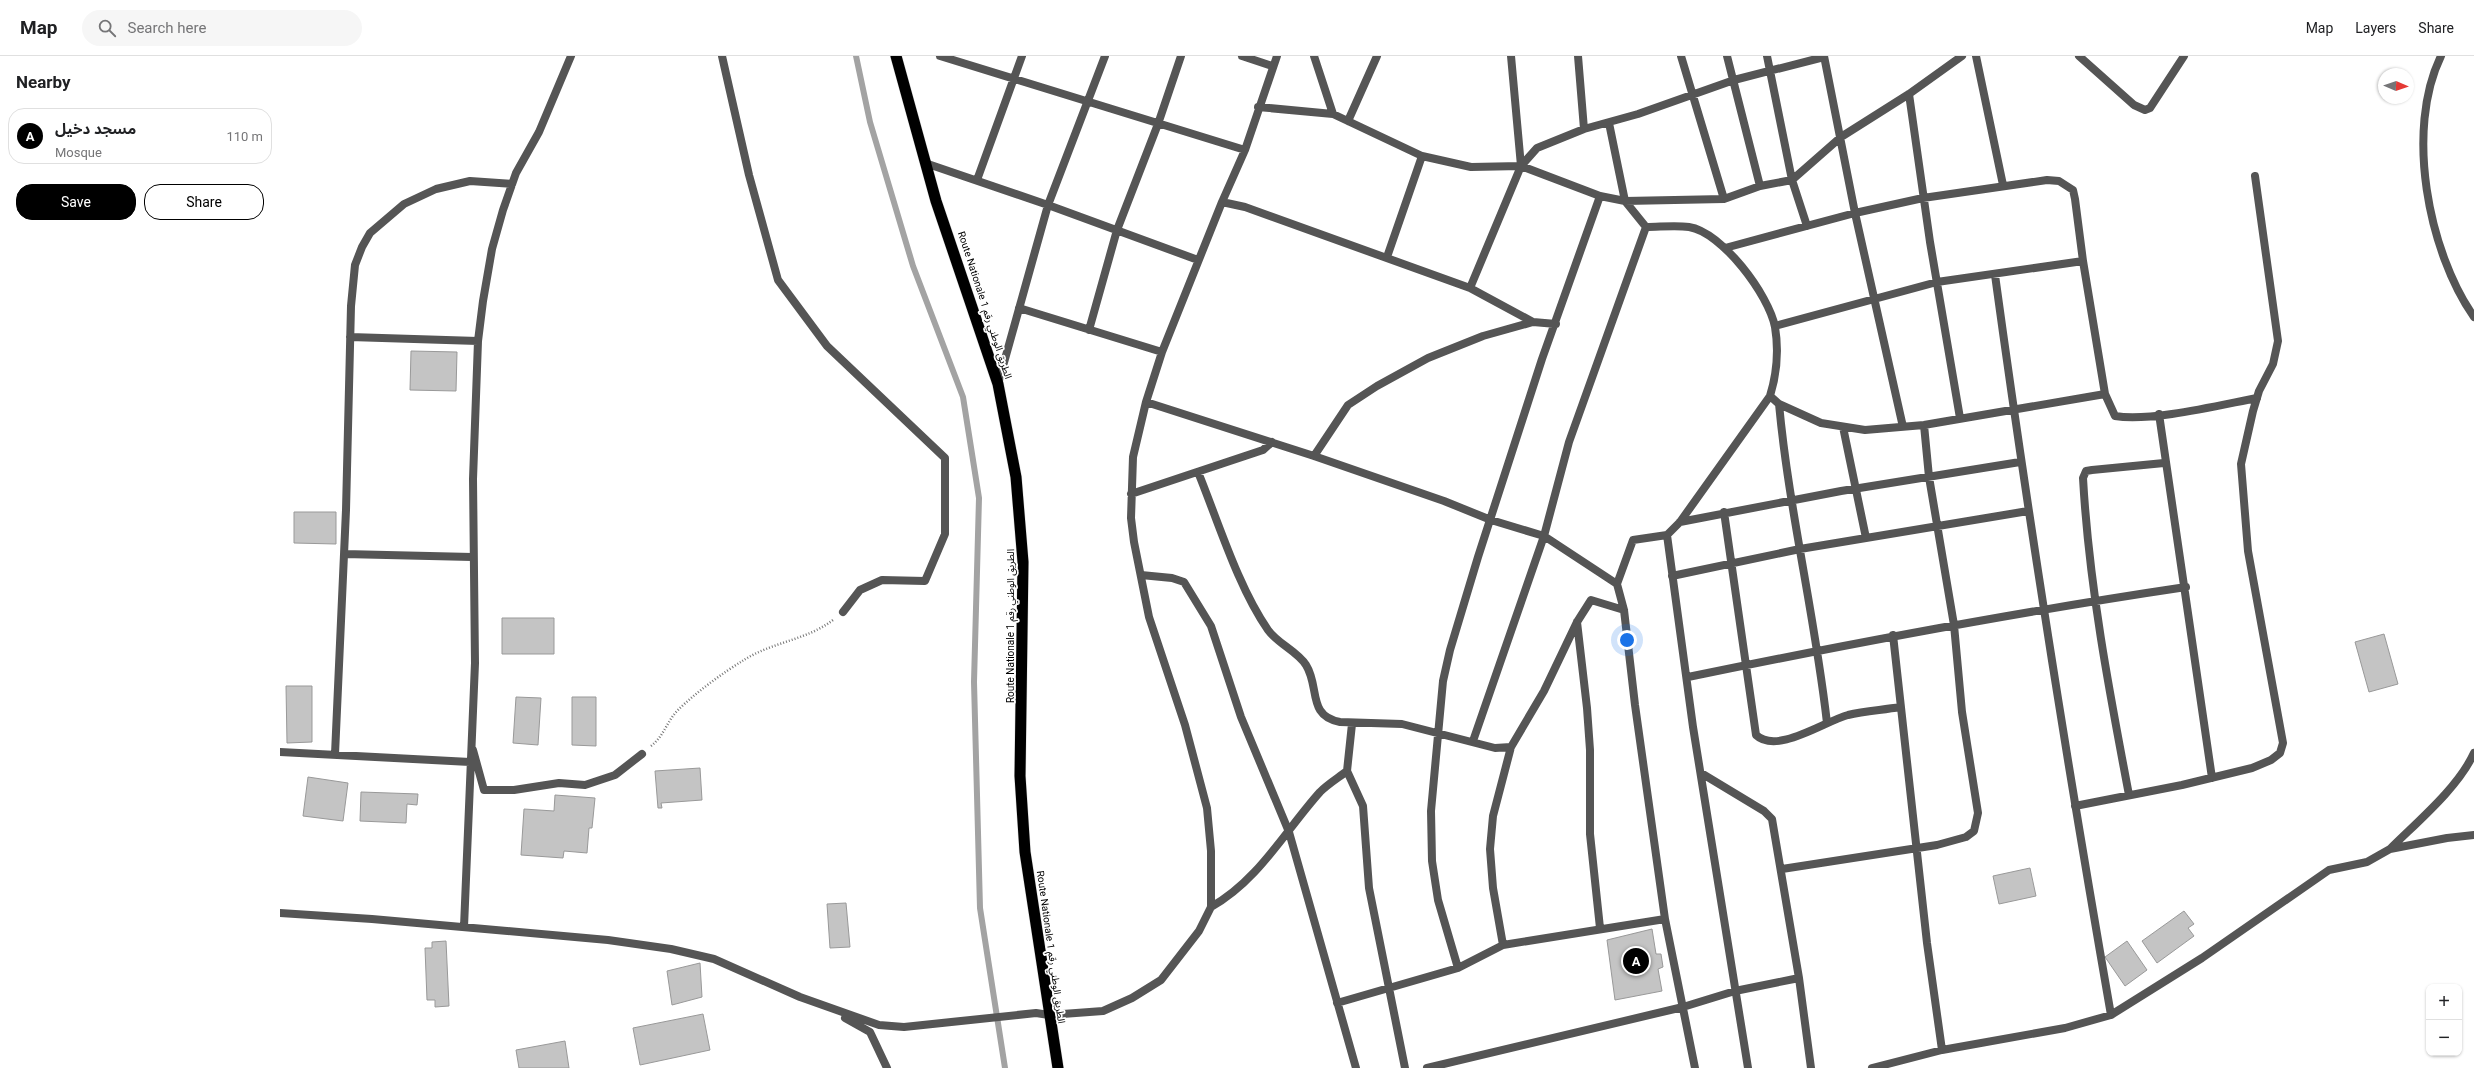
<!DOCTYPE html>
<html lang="en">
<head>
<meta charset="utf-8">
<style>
  :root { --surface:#fff; --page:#f6f6f6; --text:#202124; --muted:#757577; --line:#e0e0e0; --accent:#000 }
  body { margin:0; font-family:Roboto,"Noto Sans Arabic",sans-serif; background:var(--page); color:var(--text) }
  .controls { position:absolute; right:12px; bottom:12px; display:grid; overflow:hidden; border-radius:8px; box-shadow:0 1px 3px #0004 }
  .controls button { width:36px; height:36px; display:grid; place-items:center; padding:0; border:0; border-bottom:1px solid var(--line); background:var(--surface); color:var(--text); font:20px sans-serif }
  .compass { position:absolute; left:2098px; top:12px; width:36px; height:36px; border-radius:50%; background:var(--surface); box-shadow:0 1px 3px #0004; rotate:92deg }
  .you { position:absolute; left:1347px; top:584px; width:14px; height:14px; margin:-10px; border:3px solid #fff; border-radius:50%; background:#1a73e8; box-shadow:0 0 0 6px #1a73e833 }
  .badge { display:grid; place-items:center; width:26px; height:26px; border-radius:50%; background:var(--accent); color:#fff; font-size:13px; font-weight:700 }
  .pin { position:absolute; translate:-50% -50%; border:2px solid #fff; box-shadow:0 1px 4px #0006 }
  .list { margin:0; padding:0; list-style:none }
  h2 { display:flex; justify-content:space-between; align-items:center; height:52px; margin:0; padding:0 16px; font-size:17px }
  h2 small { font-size:13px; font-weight:400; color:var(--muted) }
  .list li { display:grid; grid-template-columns:26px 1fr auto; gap:12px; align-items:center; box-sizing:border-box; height:56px; margin:0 8px 8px; padding:0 8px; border:1px solid var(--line); border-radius:16px }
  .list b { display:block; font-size:15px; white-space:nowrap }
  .list p { margin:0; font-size:13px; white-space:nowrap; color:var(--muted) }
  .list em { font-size:13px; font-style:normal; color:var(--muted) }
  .actions { display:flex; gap:8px; padding:12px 16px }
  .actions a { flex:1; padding:9px 0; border:1px solid var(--accent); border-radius:16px; text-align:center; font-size:14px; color:var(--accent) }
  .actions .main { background:var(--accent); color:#fff }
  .icon { flex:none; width:22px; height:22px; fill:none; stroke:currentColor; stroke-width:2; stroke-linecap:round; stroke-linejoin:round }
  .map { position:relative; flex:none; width:2194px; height:1012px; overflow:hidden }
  header { display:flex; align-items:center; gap:24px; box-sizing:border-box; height:56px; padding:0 20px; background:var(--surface); border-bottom:1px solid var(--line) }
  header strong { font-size:19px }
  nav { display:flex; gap:22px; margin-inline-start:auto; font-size:14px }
  .search { width:280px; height:36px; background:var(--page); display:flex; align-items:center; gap:10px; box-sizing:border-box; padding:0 14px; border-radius:22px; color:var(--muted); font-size:15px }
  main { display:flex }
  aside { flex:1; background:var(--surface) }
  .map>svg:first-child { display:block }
</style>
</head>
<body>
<header>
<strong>Map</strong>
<div class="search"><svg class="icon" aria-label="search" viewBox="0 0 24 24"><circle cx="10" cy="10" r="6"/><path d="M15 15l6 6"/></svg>Search here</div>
<nav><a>Map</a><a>Layers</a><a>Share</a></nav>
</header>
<main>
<aside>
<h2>Nearby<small></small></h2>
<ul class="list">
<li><span class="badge">A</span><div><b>مسجد دخيل</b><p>Mosque</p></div><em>110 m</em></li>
</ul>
<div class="actions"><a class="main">Save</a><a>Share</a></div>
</aside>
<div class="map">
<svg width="2194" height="1012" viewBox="0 0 2194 1012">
  <rect width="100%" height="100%" fill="#fff"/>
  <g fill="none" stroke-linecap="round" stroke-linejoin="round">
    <path stroke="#a3a3a3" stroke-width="6" d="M576,0L590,66L633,210L683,341L699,442L694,626L700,852L725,1012"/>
  </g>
  <path fill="#c4c4c4" stroke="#999" d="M131,295L177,296L176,335L130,334Z
    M14,456H56V488L14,487Z
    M222,562H274V598H222Z
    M2104,578L2118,628L2089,636L2075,586Z
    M6,630H32V686L7,687Z
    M236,641L261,642L258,689L233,687Z
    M292,641H316V690L292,689Z
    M420,712L422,744L381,747L382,752H378L375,715Z
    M28,721L68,727L63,765L23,760Z
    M81,736L138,738L137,749L127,748L126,767L80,765Z
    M275,739L315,742L312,772H309L307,797L284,795L283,802L241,799L244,753L274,755Z
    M1750,812L1756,840L1719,848L1713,820Z
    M566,847L570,891L550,892L547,848Z
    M1904,855L1914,868L1908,872L1914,880L1877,907L1862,885Z
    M1372,873L1376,898H1381L1383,911L1378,913L1382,935L1335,944L1327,884Z
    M166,885L169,950L155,951V944H147L145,892H152V886Z
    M1847,885L1867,914L1845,930L1825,901Z
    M420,907L422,941L392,949L387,915Z
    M423,958L430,994L360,1009L353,972Z
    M285,985L289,1012H239L236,994Z"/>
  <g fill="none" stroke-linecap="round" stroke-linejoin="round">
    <defs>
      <path id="trunk" d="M616,0L656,145L718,328L736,421L743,506L740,720L745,796L778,1012"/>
    </defs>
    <use href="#trunk" stroke="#dbdbdb" stroke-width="12"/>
    <path stroke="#777" stroke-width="2.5" stroke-dasharray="1 2" stroke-linecap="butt" d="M371,690C384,680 387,665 398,654C415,637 444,616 464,604C492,586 527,584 553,564"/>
    <path stroke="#555" stroke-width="8" d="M442,0L469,119L498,224L547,290L665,402V478L645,525L602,524L580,534L563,556
      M660,0L965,94
      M962,0L992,10
      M1034,0L1053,58
      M1231,0L1241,110
      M1298,0L1304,73
      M1401,0L1444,143
      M1447,0L1480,130
      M1487,0L1512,124L1527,170
      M1544,0L1575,157L1623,371
      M1696,0L1723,129
      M1799,0L1854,49L1865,54L1870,52L1904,0
      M2161,0C2125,74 2148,195 2194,261
      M1629,38L1650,186L1680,362
      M978,51L1053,58L1142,100L1191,111L1241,110L1320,140L1345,145L1366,171C1380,171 1395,169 1409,171C1442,176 1489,239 1495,271C1499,295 1497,317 1490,340L1400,466L1387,479L1353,484L1337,528L1344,554L1355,649L1385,863L1415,1012
      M1068,65L1097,0
      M1329,67L1345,145L1444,143L1480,130L1512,124L1561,81L1629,38L1682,0
      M645,107L768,149L918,204
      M697,124L742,0
      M942,146L965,151L1190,232L1253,266L1276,268
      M1445,192L1575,157L1643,142L1767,124L1779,125L1793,134L1795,143L1803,205L1825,338L1835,360C1871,366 1940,349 1977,342
      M1107,201L1142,100
      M1715,219C1749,467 1788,713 1831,959
      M1190,232L1241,110L1257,92L1304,73L1358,58L1454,24L1544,1
      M739,252L882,296
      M1495,270L1657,226L1803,205
      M809,274L837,174L878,68L901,0
      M70,281L198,285
      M718,328L768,149L825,0
      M1490,340L1499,348L1541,367L1585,374L1644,369L1825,338
      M866,346L1034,400L1164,445L1211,464L1264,480L1337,528
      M1499,348C1509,455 1535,560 1547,667
      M1879,358L1932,722
      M1563,371L1586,482
      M1034,400L1068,349L1097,330L1148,302L1203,280L1253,266
      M918,416C938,465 958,531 988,574C998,588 1017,595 1026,609C1040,631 1027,660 1060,666L1122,668L1215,692L1231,691
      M851,438L983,394L992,386
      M1444,456L1476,679C1497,699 1545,665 1568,659C1585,655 1603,654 1620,651
      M1400,466L1561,435L1740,406
      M1387,479L1413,671L1468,1012
      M64,498L192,501
      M861,519L892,522L904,526L931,570L961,661L1009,776L1076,1012
      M1392,520L1520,493L1748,455
      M1297,566L1307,652L1310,694V778L1320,872
      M1613,579L1647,887L1662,994
      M1408,621C1573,587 1738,556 1906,531
      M1072,668L1067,715L1083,750L1089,832L1125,1012
      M1193,685L1264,480L1289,386L1366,171
      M193,694L204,734H234L279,727L305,729L335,719L362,698
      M0,696L190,706
      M55,698L66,454L71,250L75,209L82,191L90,177L124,148L156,133L190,125L232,128
      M1421,717L1484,755L1492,763L1519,922L1531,1012
      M1849,739C1829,634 1809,529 1803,422L1806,415L1812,414L1884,407
      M1795,750L1902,729L1972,712L1991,704L2000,697L2003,687L1968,495L1961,408L1973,355L1979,335L1993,308L1998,285L1975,120
      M2110,793C2137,766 2178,732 2194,697
      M1502,813L1657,789L1686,781L1694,775L1698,757L1682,656L1674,569L1649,421L1644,369
      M931,851C978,825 1005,775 1040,736C1048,728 1058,722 1067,715
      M0,857L92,863L328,884L391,893L434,903L520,941L599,969L624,971L756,957L769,959L823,955L852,942L881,924L919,875L931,851V795L927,752L905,669L869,561L854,486L851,462L853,401L866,346L882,296L942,146L965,94L997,0
      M184,871L195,607L193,423L198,285L203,245L212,193L223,154L236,117L259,76L291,0
      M1223,889L1213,832L1210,793L1213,760L1231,691L1264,635L1297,566L1311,544L1344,554
      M1178,912L1158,844L1152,805L1151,755L1163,625L1170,594L1198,501L1262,303L1320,140
      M1057,947L1178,912L1223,889L1385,863
      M565,962L590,976L607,1012
      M1147,1012L1403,951L1455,935L1519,922
      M1592,1012L1662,994L1785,972L1831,959L1922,902L2049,814L2087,806L2110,793L2167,782L2194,779"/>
    <use href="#trunk" stroke="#000" stroke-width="11"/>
  </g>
  <g text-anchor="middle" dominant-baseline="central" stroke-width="3.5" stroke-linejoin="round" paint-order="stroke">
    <g font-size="10" fill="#000" stroke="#fff">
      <text transform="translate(705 249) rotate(72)">Route Nationale الطريق الوطني رقم 1</text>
      <text transform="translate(730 570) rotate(-90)">Route Nationale الطريق الوطني رقم 1</text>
      <text transform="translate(771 891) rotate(82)">Route Nationale الطريق الوطني رقم 1</text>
    </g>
  </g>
</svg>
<div class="controls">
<button>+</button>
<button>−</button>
</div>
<svg class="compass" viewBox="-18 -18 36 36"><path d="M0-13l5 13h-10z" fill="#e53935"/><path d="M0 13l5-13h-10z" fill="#757577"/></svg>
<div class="you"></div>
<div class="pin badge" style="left:1356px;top:905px">A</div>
</div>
</main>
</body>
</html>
